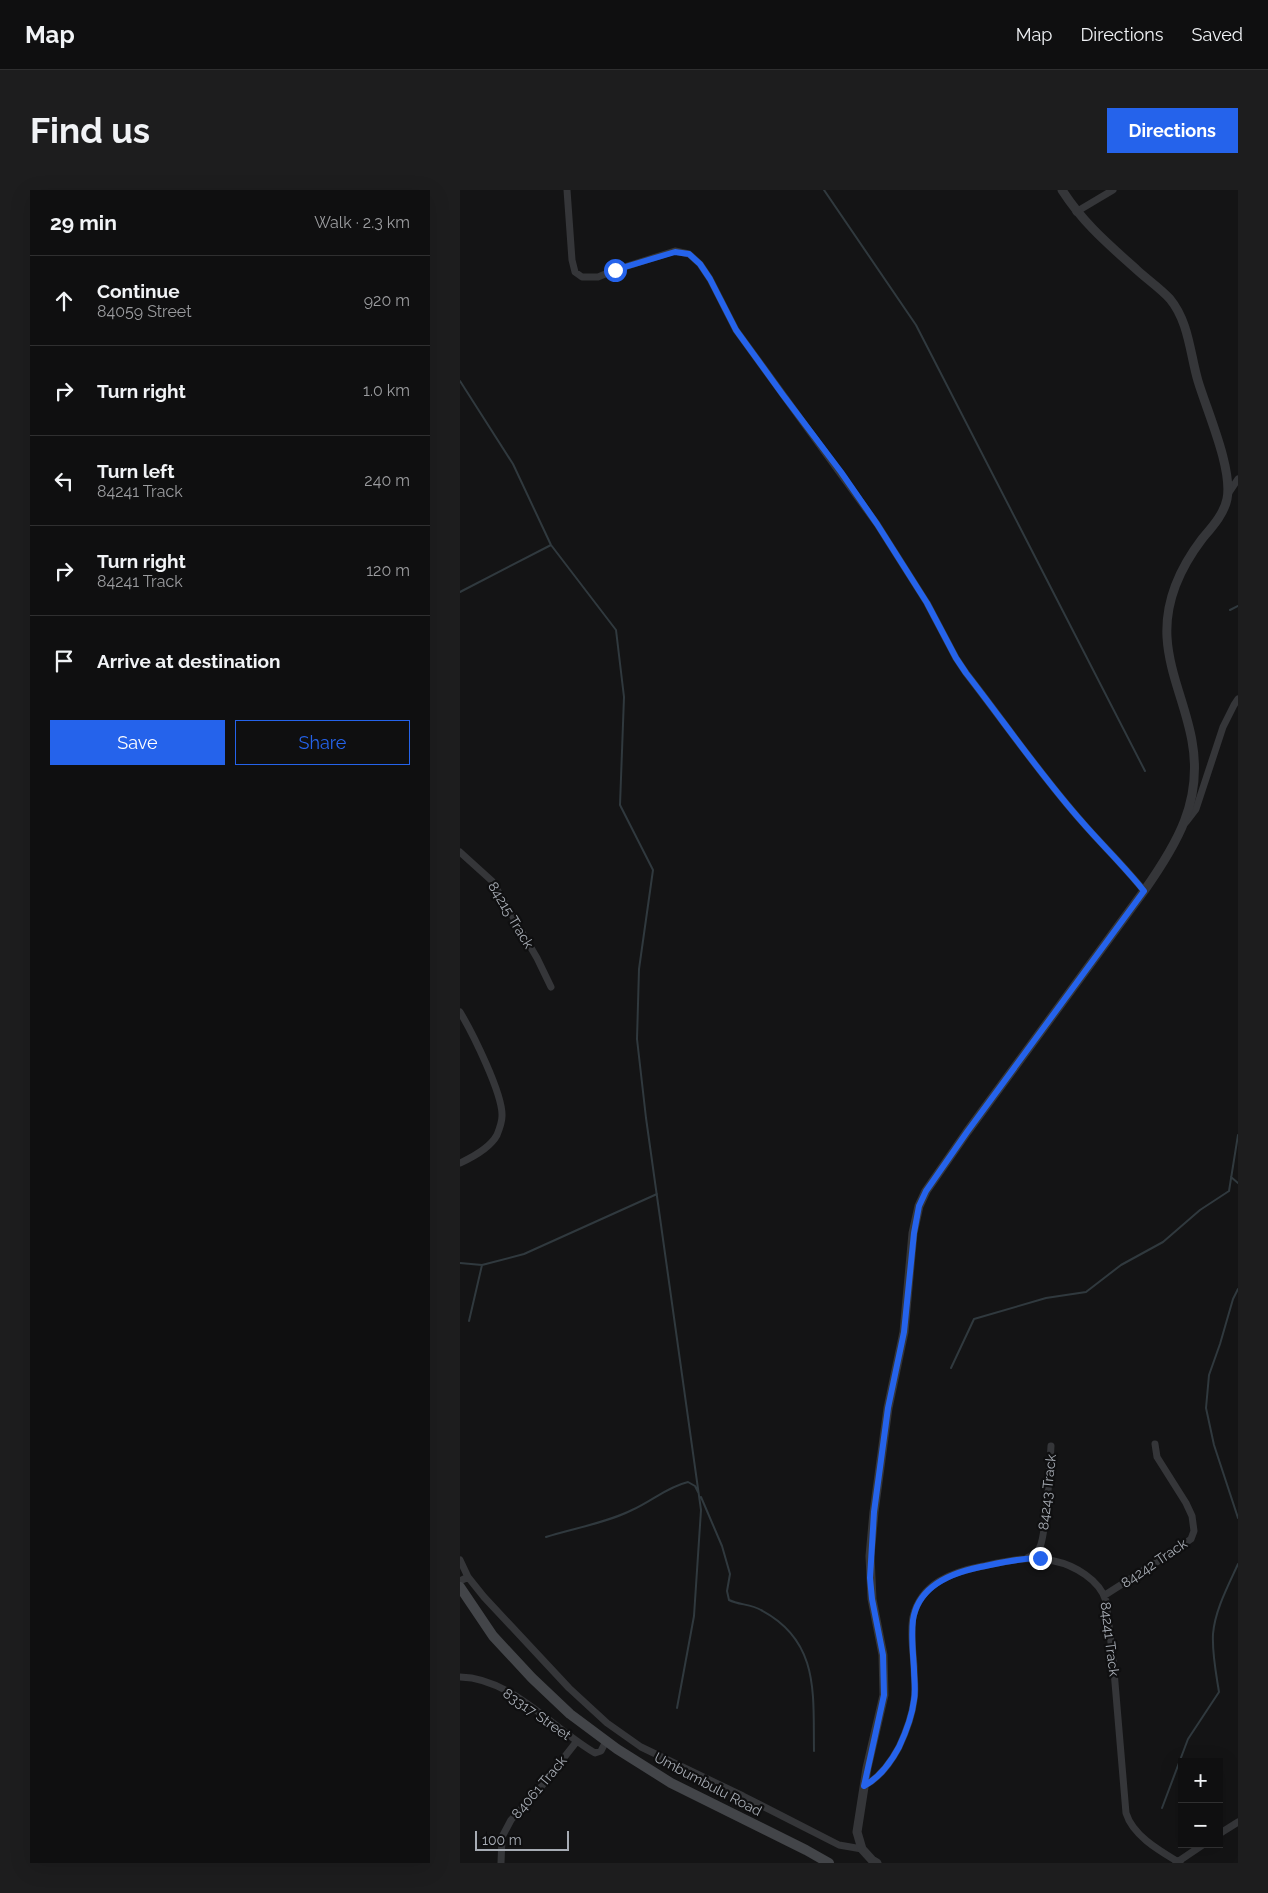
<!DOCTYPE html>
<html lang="en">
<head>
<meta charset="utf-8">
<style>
  :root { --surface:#0f0f10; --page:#1d1d1e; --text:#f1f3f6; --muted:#9b9c9f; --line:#2f2f30; --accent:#2563eb }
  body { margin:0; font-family:Raleway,sans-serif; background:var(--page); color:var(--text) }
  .controls { position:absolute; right:15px; bottom:15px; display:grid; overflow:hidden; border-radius:0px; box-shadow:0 5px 20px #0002 }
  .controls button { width:45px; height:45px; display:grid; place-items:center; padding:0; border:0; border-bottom:1px solid var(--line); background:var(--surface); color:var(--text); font:25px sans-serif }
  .scale { position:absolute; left:15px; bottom:12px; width:94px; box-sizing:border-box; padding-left:5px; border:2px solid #a7acb4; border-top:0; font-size:14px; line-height:18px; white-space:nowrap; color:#a7acb4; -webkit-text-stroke:4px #0f0f10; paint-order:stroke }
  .stop { position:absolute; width:15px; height:15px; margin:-11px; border:4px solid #2563eb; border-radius:50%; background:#fff }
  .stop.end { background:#2563eb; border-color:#fff; box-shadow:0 1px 5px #0008 }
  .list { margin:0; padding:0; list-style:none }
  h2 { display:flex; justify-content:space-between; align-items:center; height:65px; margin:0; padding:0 20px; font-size:21px }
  h2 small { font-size:16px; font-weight:400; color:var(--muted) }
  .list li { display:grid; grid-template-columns:32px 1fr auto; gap:15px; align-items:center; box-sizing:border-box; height:90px; padding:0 20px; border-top:1px solid var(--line) }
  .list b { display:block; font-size:19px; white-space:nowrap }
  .list p { margin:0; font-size:16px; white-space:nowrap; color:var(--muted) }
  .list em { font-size:16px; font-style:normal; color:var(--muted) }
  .actions { display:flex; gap:10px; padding:15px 20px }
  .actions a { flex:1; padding:11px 0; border:1px solid var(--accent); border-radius:0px; text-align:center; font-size:18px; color:var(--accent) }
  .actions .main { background:var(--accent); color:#fff }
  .icon { flex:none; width:28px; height:28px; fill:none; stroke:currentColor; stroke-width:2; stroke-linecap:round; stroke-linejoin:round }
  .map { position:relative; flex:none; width:778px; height:1673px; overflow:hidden; border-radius:0px }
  header { display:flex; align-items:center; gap:30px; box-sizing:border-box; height:70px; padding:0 25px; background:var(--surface); border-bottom:1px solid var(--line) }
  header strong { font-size:24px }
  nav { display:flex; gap:28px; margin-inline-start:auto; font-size:18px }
  .intro { display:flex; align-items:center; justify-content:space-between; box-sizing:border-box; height:120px; padding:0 30px }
  h1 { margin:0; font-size:35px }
  .button { padding:12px 22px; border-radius:0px; background:var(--accent); color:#fff; font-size:18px; font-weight:700 }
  main { display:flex; gap:30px; padding:0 30px }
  aside { flex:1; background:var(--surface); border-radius:0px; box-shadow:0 5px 20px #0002 }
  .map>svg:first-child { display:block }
</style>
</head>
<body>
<header>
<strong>Map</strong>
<nav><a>Map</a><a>Directions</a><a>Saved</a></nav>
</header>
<div class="intro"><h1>Find us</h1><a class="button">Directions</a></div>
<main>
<aside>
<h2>29 min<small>Walk · 2.3 km</small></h2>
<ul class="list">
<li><svg class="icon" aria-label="ahead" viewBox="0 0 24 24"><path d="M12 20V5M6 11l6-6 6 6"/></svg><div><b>Continue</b><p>84059 Street</p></div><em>920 m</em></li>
<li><svg class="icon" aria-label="right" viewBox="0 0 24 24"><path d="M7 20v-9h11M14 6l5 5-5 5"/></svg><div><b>Turn right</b></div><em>1.0 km</em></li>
<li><svg class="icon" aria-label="left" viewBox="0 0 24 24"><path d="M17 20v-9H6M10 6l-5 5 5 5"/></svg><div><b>Turn left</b><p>84241 Track</p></div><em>240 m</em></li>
<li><svg class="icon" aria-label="right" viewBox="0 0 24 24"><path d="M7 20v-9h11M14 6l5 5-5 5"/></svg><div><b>Turn right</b><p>84241 Track</p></div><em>120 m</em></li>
<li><svg class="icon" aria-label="arrive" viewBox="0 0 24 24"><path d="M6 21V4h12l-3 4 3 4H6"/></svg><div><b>Arrive at destination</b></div></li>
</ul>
<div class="actions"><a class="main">Save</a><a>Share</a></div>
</aside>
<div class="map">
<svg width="778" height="1673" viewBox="0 0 778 1673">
  <rect width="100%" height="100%" fill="#141415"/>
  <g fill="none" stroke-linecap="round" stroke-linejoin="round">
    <path stroke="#30393e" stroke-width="2" d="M364,0L456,135L685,581
      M0,191L53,274L91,355L156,440L164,507L160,615L193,680L179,779L177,849L186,928L241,1320L234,1426L217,1518
      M0,402L91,355
      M770,420L778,416
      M771,987L778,993
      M0,1073L22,1075L64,1064L197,1004
      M778,1099L773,1109L760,1154L749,1185L746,1218L754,1255L778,1328
      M9,1131L22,1075
      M491,1178L514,1129L586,1108L626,1102L661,1075L703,1052L740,1020L769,1001L778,945
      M241,1307L262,1356L270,1384L267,1401L269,1410C279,1415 291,1414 301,1420C360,1451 353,1504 354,1561
      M86,1347C115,1338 146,1333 172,1320C192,1311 207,1297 228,1292L235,1296L238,1302
      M702,1618L728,1549L759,1502C756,1483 752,1464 753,1444C755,1420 768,1396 778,1374"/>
    <path stroke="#353639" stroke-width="7" d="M107,0L112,70L115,82L122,87H138L155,80L215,61L229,64L240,74L250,89L276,140L417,334L467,413L496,468L506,483C545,533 581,586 623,633C643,656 665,677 684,701
      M616,22L653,0
      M768,304L778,289
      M726,632L736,619L763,537L774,515L778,509
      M0,662L32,691L77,768L91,797
      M0,822C12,842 43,904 42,926C42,932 39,940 37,945C30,958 13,967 0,973
      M567,1368C571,1366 576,1363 579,1359C586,1348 590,1274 591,1256
      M0,1370L8,1387L24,1407L109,1498L147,1533L181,1557L283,1606L379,1655L402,1659
      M0,1391L8,1387
      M645,1405L720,1357L731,1349L734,1341L732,1326L726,1313L697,1267L695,1254
      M0,1487C52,1488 93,1539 135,1563L141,1561L146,1551
      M404,1596C419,1588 431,1572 439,1557C446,1542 452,1527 454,1510C456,1500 454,1487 454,1476C453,1460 450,1442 453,1427C461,1393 492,1382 523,1376C546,1371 571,1365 594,1371C614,1375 640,1390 646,1411L653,1469L666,1623C673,1646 700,1661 720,1673
      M759,1644L778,1632
      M41,1673L42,1647L51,1630L81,1597L117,1551
      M716,1673L744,1654"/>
    <path stroke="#353639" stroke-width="9" d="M417,1673L412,1670L402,1659L397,1642L407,1578L424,1505L423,1465L412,1409L410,1366L414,1322L428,1218L444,1142L453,1043L459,1016L466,1001L507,942L684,701C717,654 743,611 732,551C726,516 709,483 707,447C705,410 720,378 742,349C752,337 764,324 767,309C773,279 747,221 738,191C730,164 729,132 710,109C701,99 688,90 677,80C647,53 624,34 602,0"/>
    <path stroke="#434549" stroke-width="10" d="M0,1397L33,1446L72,1488L110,1524L157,1559L211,1593L346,1660L369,1673"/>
  </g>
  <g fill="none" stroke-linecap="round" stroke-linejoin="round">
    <path stroke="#2563eb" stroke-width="6" d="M155,80L215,62L229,64L240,74L250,89L276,140L323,205L381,282L417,334L467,413L496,468L506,483C545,533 581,586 623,633C643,656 665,677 684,701L507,942L466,1001L459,1016L454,1043L444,1142L428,1218L414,1322L410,1388L412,1409L423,1465L424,1505L404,1596C419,1588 431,1572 439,1557C446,1542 452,1527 454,1510C456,1500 454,1489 454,1479C453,1463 451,1446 453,1430C458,1396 491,1383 520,1377C540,1373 560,1368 580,1368"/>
  </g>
  <g text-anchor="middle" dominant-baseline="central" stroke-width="4.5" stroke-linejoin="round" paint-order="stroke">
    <g font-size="14" fill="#a7acb4" stroke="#0f0f10">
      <text transform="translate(51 725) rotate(59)">84215 Track</text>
      <text transform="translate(587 1302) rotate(-84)">84243 Track</text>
      <text transform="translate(694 1373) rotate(-34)">84242 Track</text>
      <text transform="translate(650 1449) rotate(83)">84241 Track</text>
      <text transform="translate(77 1524) rotate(35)">83317 Street</text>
      <text transform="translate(248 1594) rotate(28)">Umbumbulu Road</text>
      <text transform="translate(79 1597) rotate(-50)">84061 Track</text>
    </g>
  </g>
</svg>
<div class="controls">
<button>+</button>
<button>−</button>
</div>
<div class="scale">100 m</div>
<div class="stop" style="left:155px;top:80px"></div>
<div class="stop end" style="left:580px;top:1368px"></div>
</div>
</main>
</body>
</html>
